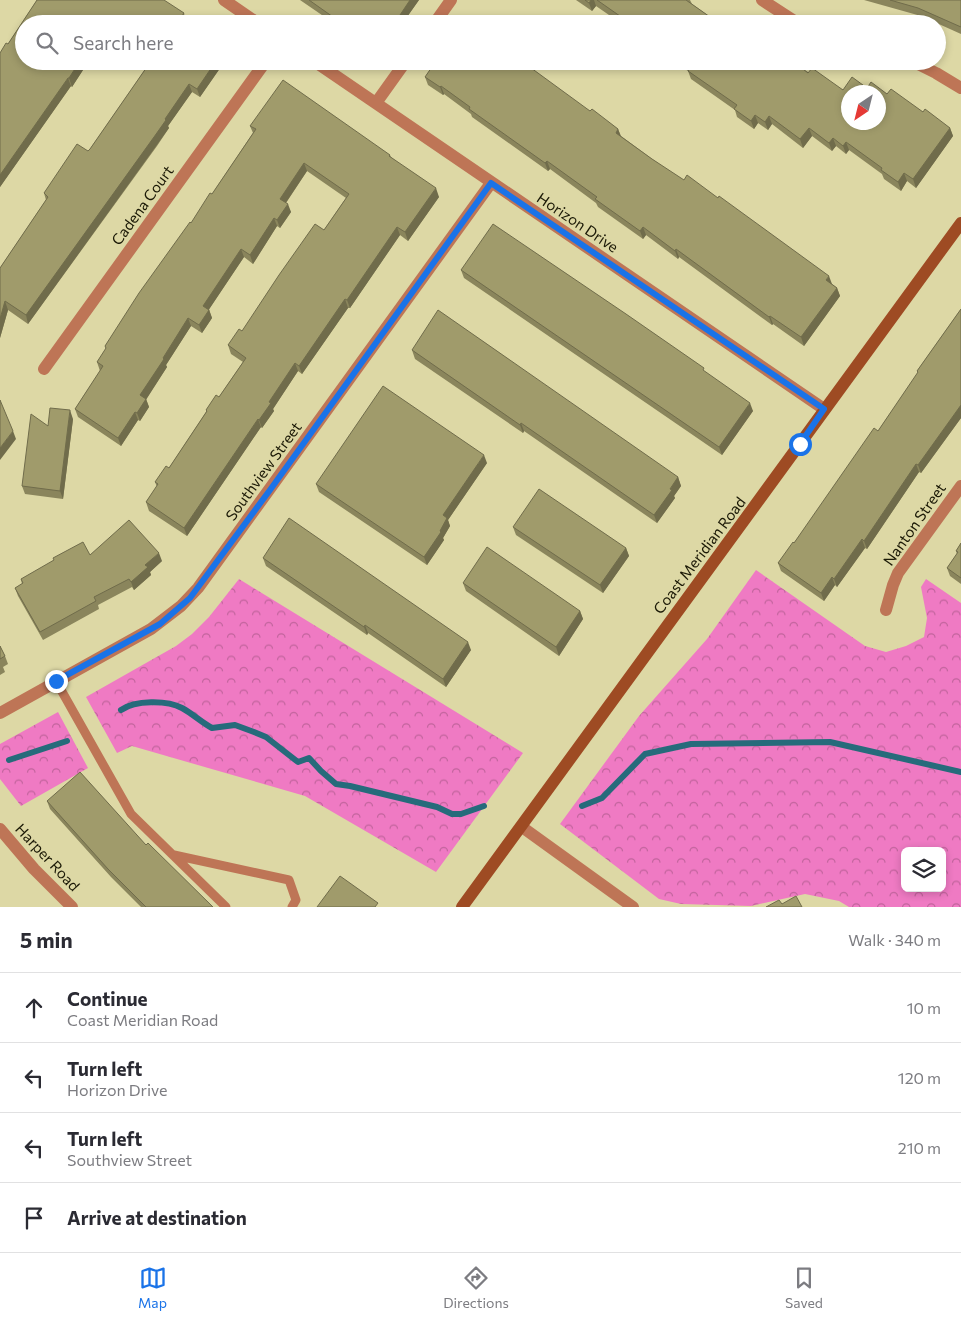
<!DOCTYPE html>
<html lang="en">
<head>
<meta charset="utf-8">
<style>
  :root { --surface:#fff; --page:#f2f2f3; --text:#2b2b33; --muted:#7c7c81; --line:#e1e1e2; --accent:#1a73e8 }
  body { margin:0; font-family:Commissioner,sans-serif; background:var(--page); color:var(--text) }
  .controls { position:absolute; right:15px; bottom:15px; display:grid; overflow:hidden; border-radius:8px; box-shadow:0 2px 8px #0003 }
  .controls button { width:45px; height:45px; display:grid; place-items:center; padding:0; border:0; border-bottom:1px solid var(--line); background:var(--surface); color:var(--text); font:25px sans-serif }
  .compass { position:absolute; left:841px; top:85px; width:45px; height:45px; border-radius:50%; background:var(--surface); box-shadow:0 2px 8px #0003; rotate:215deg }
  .stop { position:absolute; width:15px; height:15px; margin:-11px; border:4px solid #1a73e8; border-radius:50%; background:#fff }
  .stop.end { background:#1a73e8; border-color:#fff; box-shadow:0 1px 5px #0008 }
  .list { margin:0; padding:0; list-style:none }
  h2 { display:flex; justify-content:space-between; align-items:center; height:65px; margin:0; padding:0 20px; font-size:21px }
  h2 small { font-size:16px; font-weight:400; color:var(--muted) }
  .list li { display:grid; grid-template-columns:32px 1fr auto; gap:15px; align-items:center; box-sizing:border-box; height:70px; padding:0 20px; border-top:1px solid var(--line) }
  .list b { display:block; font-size:19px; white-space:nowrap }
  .list p { margin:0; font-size:16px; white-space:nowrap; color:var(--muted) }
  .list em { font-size:16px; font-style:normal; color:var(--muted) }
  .icon { flex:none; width:28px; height:28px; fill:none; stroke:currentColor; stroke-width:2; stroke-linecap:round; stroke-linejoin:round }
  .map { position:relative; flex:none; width:961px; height:907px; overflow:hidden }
  .search { position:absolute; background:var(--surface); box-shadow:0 2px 8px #0003; left:15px; right:15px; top:15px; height:55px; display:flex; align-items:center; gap:12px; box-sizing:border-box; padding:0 18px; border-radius:28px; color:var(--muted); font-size:19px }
  .sheet { height:345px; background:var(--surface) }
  nav { display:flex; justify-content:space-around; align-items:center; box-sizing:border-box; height:70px; border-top:1px solid var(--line); background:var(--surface); font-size:14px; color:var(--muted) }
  nav a { display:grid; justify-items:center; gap:2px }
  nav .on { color:var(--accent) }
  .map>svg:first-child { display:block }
</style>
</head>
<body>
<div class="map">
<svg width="961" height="907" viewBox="0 0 961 907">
  <defs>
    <pattern id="forest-crowns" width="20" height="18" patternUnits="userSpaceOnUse" patternTransform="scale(1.25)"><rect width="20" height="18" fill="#ef7ac3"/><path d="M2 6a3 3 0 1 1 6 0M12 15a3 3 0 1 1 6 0" fill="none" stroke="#c1639c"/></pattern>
  </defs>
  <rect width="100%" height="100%" fill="#ddd8a5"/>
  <path fill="url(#forest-crowns)" fill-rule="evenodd" d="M756,570L865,646L886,652L906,646L924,637L927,618L921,587L926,579L961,603V907H849L839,901L805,894L751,906L681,904L659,899L560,824L639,716L707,639ZM905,851H942V888H905Z
    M239,579L523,753L436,872L305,796L132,746L117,753L86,697L176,646L192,634L209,617Z
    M58,712L88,768L21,806L0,779V744Z"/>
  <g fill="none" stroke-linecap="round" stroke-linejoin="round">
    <path stroke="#266b7b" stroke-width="6" d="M121,710C135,700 167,700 182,708C193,714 201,722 212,728L235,725L254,732L266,737L298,762L309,758L321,771L336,784L350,786L437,807L452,814H461L484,806
      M9,760L67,741
      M582,806L602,798L645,754L691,744L830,742L961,772"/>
    <path stroke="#be7556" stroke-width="9" d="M56,681L131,814L226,907
      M174,855L289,880L296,900L292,907"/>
    <path stroke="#be7556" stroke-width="12" d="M224,0L259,24
      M762,0L799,24
      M434,24L451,0
      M314,61L824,409
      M912,61L936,73L961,88
      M376,103L406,61
      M44,369L266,61
      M886,610L893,585L898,573L961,486
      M0,713L151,629L181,606L198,588L491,183
      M522,827L633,907"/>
    <path stroke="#be7556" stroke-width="12" d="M0,829L34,869L72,907"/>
    <path stroke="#9e4b23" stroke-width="12" d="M462,907L961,223"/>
  </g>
  <path fill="#8a855c" d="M37,0L184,13L185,18L194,24H24L83,70L72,87L71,86L0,187V53L8,44Z
    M300,0H419L402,24H335Z
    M576,0H690L692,4L720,24H622L596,6L592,11Z
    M864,0H961V34L921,16Z
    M145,61H225L200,97L192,92L168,126L169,128L157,146L28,324L8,310L0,338V268L46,200L44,193L90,149L149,64Z
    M673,61H787L843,90L867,88L887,94L923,112L950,128L953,136L916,188L907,181L901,191L884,179L882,174L849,150L846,154L836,146L832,151L812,136L803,148L772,124L768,130L758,123L754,129L737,117L735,110L691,79L688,71Z
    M425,77L590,111L618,129L621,136L652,159L832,284L837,288L840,296L804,346L773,324L772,325L679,257L678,259L646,235L643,239L598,207L596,203L550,169L548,171L472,117L471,114L444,94L443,95L428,85Z
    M250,126L390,155L391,157L439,197L408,241L400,235L350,308H348L302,374L298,371L273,409L274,411L262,428L261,427L187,536L149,511L146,502L157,487L155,482L169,468L206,412V410L219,397L243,362L231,354L228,345L242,331L324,230L346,198L307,171L286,203L291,212L280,228L277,226L253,264L244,257L209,309L212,318L202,333L191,326L166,365L167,367L146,399L149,407L140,421L138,420L121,446L78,417L75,409L100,371L97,362L106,349L105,346L212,194L253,133Z
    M461,270L705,372L753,411L722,455L464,278Z
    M961,309V418L921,473L919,472L867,549L865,548L837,587L835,585L824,601L781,571L778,563L794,543L878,431L918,373L917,371Z
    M412,350L678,477L681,486L674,496L675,498L657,523L524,431L523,433L415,359Z
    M73,419L63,499L25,494L22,486L48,426Z
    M487,463L448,520L450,526L443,538L444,540L427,565L319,492L316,484Z
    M513,527L626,548L629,556L603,593L516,535Z
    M961,543V584L950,576L947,568L957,554L956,551Z
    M90,555L162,561L150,572L151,575L134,590L132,587L98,605L99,609L43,640L18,596L15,588L22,584L21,579Z
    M263,558L471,650L446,687L368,633L367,635L266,566Z
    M463,583L580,611L583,619L559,656L466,591Z
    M0,646L5,656L8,664L3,667L5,672L0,675Z
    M47,801L146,845L213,907H141L111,877L50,809Z"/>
  <path fill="#706c4b" d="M410,0H419L402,24H394Z
    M591,0H594L596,6L592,11L589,3Z
    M80,61L83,70L72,87L69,78Z
    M216,61H225L200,97L197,89Z
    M68,78L71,86L0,187V175Z
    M189,84L192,92L168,126L169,128L28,324L26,315Z
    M441,86L444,94L443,95L440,87Z
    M755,115L758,123L754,129L751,121Z
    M769,116L772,124L768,130L765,122Z
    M809,128L812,136L803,148L800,139Z
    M950,128L953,136L916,188L913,179Z
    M618,129L621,137L616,133Z
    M833,138L836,146L832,151L829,143Z
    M846,142L849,150L846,154L843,146Z
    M547,161L550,169L548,171L545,163Z
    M304,163L307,171L283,207L280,199Z
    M904,173L907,181L901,191L898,182Z
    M436,188L439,197L408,241L405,232Z
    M288,204L291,212L280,228L277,220Z
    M274,218L277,226L253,264L250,255Z
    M397,227L400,235L350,308L347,300Z
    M643,227L646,235L643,239L640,231Z
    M241,249L244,257L206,314L203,306Z
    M676,249L679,257L678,259L675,251Z
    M829,276L832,284L829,288L826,280Z
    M837,288L840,296L804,346L801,337Z
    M345,299L348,308L302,374L299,366Z
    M5,301L8,310L0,338V319Z
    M209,310L212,318L202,333L199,325Z
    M770,316L773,324L772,325L769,317Z
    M188,318L191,326L166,365L167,367L144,403L146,399L149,407L140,421L137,413L140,395L163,358Z
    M295,363L298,371L273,409L274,411L262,428L259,420L269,402Z
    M750,403L753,411L722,455L719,447Z
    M961,405V418L921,473L918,465Z
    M70,410L73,419L63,499L60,491Z
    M135,412L138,420L121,446L118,438Z
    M258,419L261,427L187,536L184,528Z
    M521,423L524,431L523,433L520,425Z
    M13,431L16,439L0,460V448Z
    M484,455L487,463L448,520L450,526L443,538L444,540L427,565L424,557L443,515Z
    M916,464L919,472L867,549L864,541Z
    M678,477L681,486L674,496L675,498L657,523L654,515Z
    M862,539L865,548L837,587L834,579Z
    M626,548L629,556L603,593L600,585Z
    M159,553L162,561L150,572L151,575L134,590L131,582L145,565Z
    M832,577L835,585L824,601L821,593Z
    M580,611L583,619L559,656L556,647Z
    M365,625L368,633L367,635L364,627Z
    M468,642L471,650L446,687L443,679Z"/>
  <path fill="#a09b6b" stroke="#706c4b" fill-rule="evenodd" d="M37,0H164L184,13L182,16L194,24H100L97,21L95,24H24V61H80L69,78H68L0,175V53L6,43L8,44Z
    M309,0H410L394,24H343Z
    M585,0H591L589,3Z
    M597,0H686L720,24H626L627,21Z
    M890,0H961V27L918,8Z
    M725,20L730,24H722Z
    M151,61H216L197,89L189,84L165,119L166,120L154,137L26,315L5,301L0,319V268L48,197L44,193L77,144L88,151L90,149Z
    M436,61H518L526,67L527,65L590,111L592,109L618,129L616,133L652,159L684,180L687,175L718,198L719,196L829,276L826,280L837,288L801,337L770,316L769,317L676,249L675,251L643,227L640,231L595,199L597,197L547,161L545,163L469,109L470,107L441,86L440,87L425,77Z
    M682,61H787L789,63L791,61H793L808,73L812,68L843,90L852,77L867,88L871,82L887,94L891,89L923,112L925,109L950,128L913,179L904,173L898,182L881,170L882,168L846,142L843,146L833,138L829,143L809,128L800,139L769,116L765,122L755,115L751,121L734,109L737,105L688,71L691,67ZM848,92H878V122H848Z
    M283,80L390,155L389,156L436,188L405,232L397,227L347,300L345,299L299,366L295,363L269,402L271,403L259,420L258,419L184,528L146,502L158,484L155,482L166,466L169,468L207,411L206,410L216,395L219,397L246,358L228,345L239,329L242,331L279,275L315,224L324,230L349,194L304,163L280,199L288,204L277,220L274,218L250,255L241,249L203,306L209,310L199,325L188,318L163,358L164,359L140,395L146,399L137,413L135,412L118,438L75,409L103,366L97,362L106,348L105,346L139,293L190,222L191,223L210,193L212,194L256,129L250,126Z
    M493,224L626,314L704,368L703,370L750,403L719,447L461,270Z
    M961,309V405L918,465L916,464L864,541L862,539L834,579L832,577L821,593L778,563L793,542L794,543L874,428L878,431L918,372L917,371Z
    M438,310L678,477L670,489L672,490L654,515L521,423L520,425L412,350Z
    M383,386L484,455L443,515L447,518L440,531L441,532L424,557L316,484Z
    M0,400L13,431L0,448Z
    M50,408L70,410L60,491L22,486L31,414L48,426Z
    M539,489L626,548L600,585L513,527Z
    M289,518L468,642L443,679L365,625L364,627L263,558Z
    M129,520L159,553L145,565L148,567L131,582L129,579L94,597L96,601L40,632L15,588L23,583L21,579L54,560L53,558L83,542L90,555Z
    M961,543V578L947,568L958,552L956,551Z
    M487,547L580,611L556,647L463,583Z
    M0,646L5,656L0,659Z
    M80,772L146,845L148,843L213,907H146L108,869L47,801Z
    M340,876L378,903L375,907H317Z
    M796,896L802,907H766L779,900L782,904Z"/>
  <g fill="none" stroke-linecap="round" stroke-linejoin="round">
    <path stroke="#1a73e8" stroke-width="6" d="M56,681L160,624L190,598L270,490L491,183L824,409L800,444"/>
  </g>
  <g text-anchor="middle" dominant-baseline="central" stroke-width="5" stroke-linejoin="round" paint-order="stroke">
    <g font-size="15" fill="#1b1906" stroke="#ddd8a5">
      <text transform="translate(142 205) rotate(-54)">Cadena Court</text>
      <text transform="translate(578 222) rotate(34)">Horizon Drive</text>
      <text transform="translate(263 471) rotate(-54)">Southview Street</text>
      <text transform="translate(914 524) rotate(-55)">Nanton Street</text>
      <text transform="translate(699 555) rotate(-53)">Coast Meridian Road</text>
      <text transform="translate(48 857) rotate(47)">Harper Road</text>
    </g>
  </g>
</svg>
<div class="controls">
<button><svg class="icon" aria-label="layers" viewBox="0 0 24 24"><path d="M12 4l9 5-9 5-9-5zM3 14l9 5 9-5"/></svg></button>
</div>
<svg class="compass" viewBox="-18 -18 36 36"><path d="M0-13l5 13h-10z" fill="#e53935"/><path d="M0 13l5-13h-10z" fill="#7c7c81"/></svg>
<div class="stop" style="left:800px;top:444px"></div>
<div class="stop end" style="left:56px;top:681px"></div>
<div class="search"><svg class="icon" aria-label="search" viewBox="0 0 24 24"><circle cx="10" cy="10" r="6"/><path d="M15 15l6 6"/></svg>Search here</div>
</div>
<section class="sheet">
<h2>5 min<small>Walk · 340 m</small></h2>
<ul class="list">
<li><svg class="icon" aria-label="ahead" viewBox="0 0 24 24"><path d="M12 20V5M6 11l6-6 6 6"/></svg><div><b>Continue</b><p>Coast Meridian Road</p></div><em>10 m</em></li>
<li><svg class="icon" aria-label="left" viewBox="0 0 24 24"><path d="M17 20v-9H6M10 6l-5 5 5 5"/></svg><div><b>Turn left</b><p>Horizon Drive</p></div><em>120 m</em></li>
<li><svg class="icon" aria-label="left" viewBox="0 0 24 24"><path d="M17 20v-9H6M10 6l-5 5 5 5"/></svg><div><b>Turn left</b><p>Southview Street</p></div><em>210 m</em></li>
<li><svg class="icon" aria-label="arrive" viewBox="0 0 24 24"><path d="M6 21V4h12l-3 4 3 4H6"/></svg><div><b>Arrive at destination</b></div></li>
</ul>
</section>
<nav>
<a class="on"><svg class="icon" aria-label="map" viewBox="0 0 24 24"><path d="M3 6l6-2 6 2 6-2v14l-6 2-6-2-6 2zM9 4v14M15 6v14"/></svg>Map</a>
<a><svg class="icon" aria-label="directions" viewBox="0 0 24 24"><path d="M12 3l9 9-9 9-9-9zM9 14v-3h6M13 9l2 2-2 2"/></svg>Directions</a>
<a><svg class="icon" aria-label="saved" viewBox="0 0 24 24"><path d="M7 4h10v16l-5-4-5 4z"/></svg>Saved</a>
</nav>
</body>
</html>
